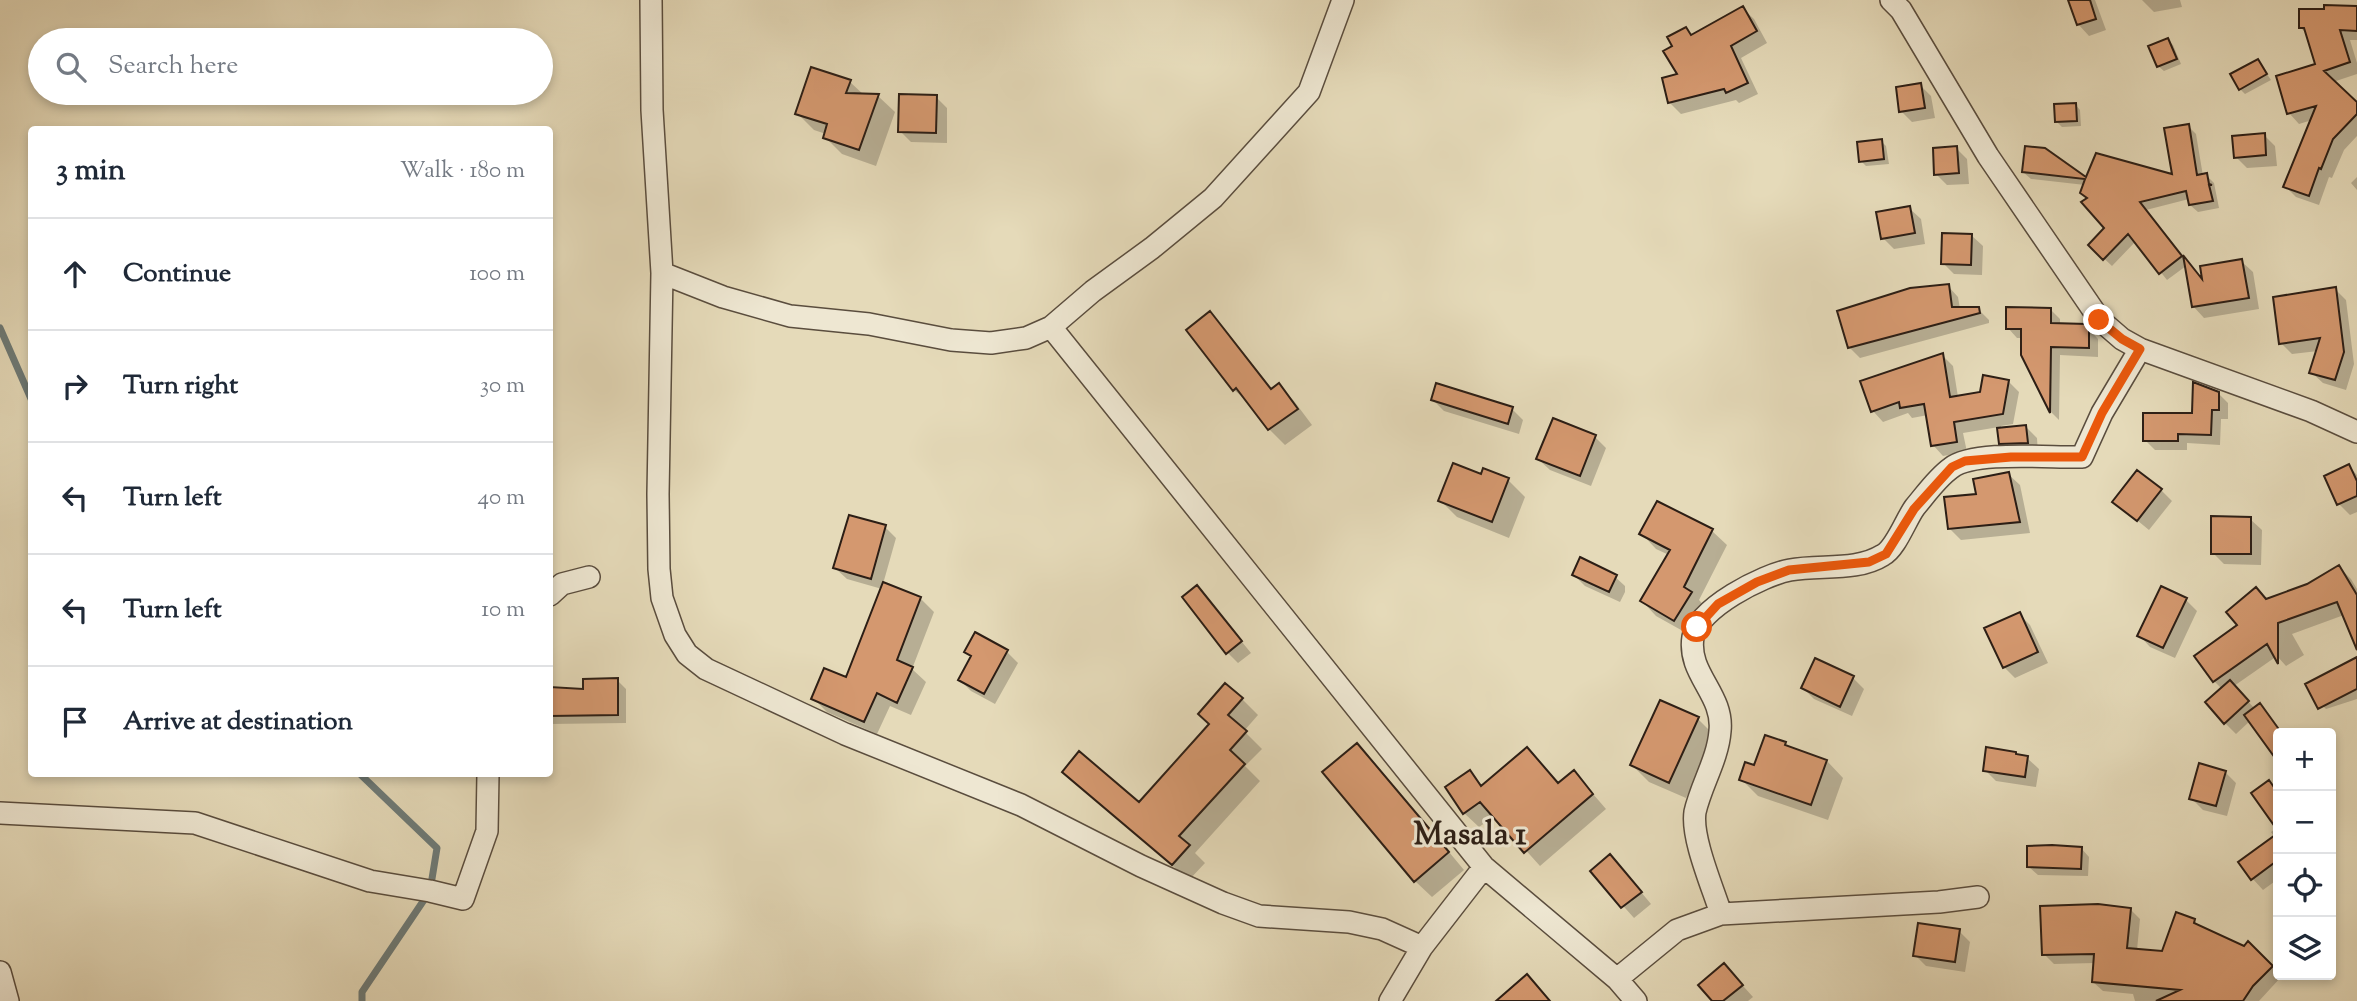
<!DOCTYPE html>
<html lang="en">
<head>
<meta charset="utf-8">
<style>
  :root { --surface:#fff; --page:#f6f6f7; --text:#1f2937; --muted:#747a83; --line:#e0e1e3 }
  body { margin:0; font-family:"Sorts Mill Goudy",serif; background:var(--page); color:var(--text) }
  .controls { position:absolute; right:21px; bottom:21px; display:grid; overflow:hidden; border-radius:7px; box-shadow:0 4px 10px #0003 }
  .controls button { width:63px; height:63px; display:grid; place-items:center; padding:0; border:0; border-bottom:2px solid var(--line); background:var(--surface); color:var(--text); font:35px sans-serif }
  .stop { position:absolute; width:21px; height:21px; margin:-16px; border:5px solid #ea580c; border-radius:50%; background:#fff }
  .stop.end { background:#ea580c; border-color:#fff; box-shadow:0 2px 7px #0008 }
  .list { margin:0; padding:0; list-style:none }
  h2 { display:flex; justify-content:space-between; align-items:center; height:91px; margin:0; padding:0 28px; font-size:30px }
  h2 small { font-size:23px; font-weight:400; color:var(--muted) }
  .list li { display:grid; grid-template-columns:46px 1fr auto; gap:21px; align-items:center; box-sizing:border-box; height:112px; padding:0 28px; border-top:2px solid var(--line) }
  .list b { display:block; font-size:26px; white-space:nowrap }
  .list em { font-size:23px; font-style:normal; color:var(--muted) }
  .icon { flex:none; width:38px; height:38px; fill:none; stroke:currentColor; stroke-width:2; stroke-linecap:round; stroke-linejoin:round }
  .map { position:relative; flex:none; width:2357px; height:1001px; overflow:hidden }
  .search { position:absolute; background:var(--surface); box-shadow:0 4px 10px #0003; left:28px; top:28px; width:525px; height:77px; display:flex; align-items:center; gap:18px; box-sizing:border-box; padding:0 24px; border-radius:38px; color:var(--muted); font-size:26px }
  .panel { position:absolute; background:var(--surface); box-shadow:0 4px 10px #0003; left:28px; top:126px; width:525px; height:651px; border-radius:7px }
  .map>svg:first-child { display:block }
</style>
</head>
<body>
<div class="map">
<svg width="2357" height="1001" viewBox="0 0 2357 1001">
  <rect width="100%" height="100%" fill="#e5dab9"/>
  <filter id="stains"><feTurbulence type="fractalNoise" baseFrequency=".00286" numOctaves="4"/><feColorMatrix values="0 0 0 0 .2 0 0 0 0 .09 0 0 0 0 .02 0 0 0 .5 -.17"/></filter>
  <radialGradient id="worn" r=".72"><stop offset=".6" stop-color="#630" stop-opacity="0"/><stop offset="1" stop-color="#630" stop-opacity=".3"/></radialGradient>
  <path fill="#0003" d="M2070,0H2095L2106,30L2089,36L2078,24Z
    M2142,0H2180L2182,7L2154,12Z
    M1742,8L1754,19L1767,43L1741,58L1758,94L1739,103L1736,100L1681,114L1670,103L1664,79L1680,75L1675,46L1686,29L1693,36Z
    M2357,8V40H2350L2357,63V74L2333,82L2357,104V136L2344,150L2332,178L2329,177L2319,205L2296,197L2285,186L2312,120L2299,124L2289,113L2318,66L2308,35L2301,28Z
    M2168,40L2173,45L2181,64L2164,71L2158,66Z
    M2258,61L2271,80L2245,94L2240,89Z
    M850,82L864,95L878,96L895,112L876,166L842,154L825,137L826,134L814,130L797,113Z
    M1920,85L1931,96L1935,118L1912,122L1901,111Z
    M936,97L947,108V143L911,142L900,131Z
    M2075,104L2080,110L2081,126L2062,127L2057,122Z
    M2188,126L2196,134L2203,176L2206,175L2214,183L2219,208L2198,212L2190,205L2189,199L2146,210L2205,282L2241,261L2253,272L2259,309L2204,318L2193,306L2186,266L2167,280L2136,241L2112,266L2090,245L2106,228L2088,199L2085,185L2031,179L2023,172L2026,148L2087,180L2174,176Z
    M2264,135L2275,146L2277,166L2247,168L2236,157Z
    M1881,141L1886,146L1889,164L1866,166L1861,161Z
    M1956,148L1967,159L1969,184L1947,185L1936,174Z
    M2357,177V190L2351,183Z
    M1909,208L1921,219L1925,244L1894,249L1883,238Z
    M1971,235L1983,246L1982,275L1954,274L1943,263Z
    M1948,286L1958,297L1960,309H1978L1989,320V323L1860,358L1849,347Z
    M2335,289L2346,300L2354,364L2346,390L2323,383L2311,372L2318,351L2292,354L2281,343Z
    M2050,309L2060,319V325L2086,326L2098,339V357L2060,355L2059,420L2051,412L2023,354V338H2017L2008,328Z
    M1210,313L1225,329L1273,390L1279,385L1294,401L1312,425L1285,445L1269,429L1251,404L1234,390Z
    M1942,355L1953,366L1958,397L1981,394L2008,381L2019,392L2013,424L2001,426V429L2026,427L2037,438L2038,454H2012L2000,443L1999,427L1963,433L1967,452L1943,456L1933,445L1928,415L1912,418L1908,413L1883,422L1873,411Z
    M2218,393L2228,403V419H2221L2220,445L2187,443V450H2155L2145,440L2194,415Z
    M1433,400L1512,409L1523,420L1519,434L1444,411Z
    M1554,421L1595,437L1606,448L1591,486L1550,470L1538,459Z
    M2349,466L2357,475V512L2350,515L2339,504Z
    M2008,474L2020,485L2030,533L1961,540L1950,529L1978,495Z
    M1508,480L1525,497L1509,538L1457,517L1440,500Z
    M2161,490L2172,501L2149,530L2115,502Z
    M2250,519L2262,530L2261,565L2224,564L2213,553Z
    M885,527L896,538L883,584L920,598L934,612L912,669L926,682L911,715L890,706L877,734L827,712L813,698L847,680L882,589L847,579L835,568Z
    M1712,531L1727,545L1699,600L1706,608L1690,635L1656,616L1642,601L1669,555L1656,549L1642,534Z
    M2339,567L2351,579L2357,589V649L2344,615L2292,634L2304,655L2286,666L2277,656L2234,686L2255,709L2260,705L2283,733L2287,730L2290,733H2278V761L2250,721L2236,734L2225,723L2222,689L2214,681L2240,626L2267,601L2308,586Z
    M1574,575H1613L1625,586V592L1620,602L1585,586Z
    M1197,587L1251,653L1238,663L1227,652Z
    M2186,600L2197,611L2175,658L2150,647L2139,635Z
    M2019,614L2030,625L2048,663L2015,678L2004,667Z
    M966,652H1007L1018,663L995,704L971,691L960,680L972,658Z
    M2357,659V699L2326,709L2314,697Z
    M1816,660L1853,678L1864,689L1852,716L1814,699L1803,688Z
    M617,680L626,689V723L550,724V689L585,691Z
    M1242,699L1258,715L1244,731L1262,749L1245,766L1260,781L1195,853L1205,863L1189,880L1064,772L1139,804L1211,725Z
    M1698,719L1715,736L1686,798L1649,782L1632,765Z
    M1785,744L1790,749L1827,761L1843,778L1828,820L1758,796L1741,779Z
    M1357,746L1374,762L1464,870L1432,897L1415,881Z
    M1527,749L1559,784L1574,772L1606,809L1540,866L1495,816L1479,827L1464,813L1469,772L1483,786Z
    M2018,756L2027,758L2039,769L2036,787L1996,781L1985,770Z
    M2225,772L2236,783L2227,816L2203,810L2191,798Z
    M2269,782L2278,792V879L2263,890L2252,878L2275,838L2271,832L2278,827Z
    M2081,848L2089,857L2088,876L2038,875L2029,867Z
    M1621,868L1651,904L1634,918L1592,871Z
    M2130,909L2140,919L2137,950L2163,952L2194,921L2202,928L2245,948L2248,944L2282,976L2259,1001H2135L2133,994L2103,991L2093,982L2095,963L2054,964L2044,954Z
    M1959,931L1970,942L1965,972L1926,966L1915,955Z
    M1735,977L1753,997L1748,1001H1714Z"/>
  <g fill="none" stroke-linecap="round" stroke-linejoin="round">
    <path stroke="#6d7a77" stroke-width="7" d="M0,328L32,401
      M360,774L437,848L430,891L362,992V1001"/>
  </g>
  <path fill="#d4986f" stroke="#2c1e15" stroke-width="2" d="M2068,0H2090L2096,19L2077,25Z
    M2324,5L2357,6V31L2340,30L2350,62L2324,71L2357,102V114L2333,139L2321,169L2319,168L2309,196L2283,187L2316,106L2287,114L2276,76L2315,64L2304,28H2299V9H2324Z
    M1743,6L1757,31L1731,46L1748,83L1726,93L1724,89L1668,103L1662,78L1677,74L1663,51L1672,46L1667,37L1686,27L1691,35Z
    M2168,38L2177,59L2157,67L2148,46Z
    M2258,59L2267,74L2239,90L2230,74Z
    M811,67L851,80L846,93L879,94L859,150L823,138L827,124L795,114Z
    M1921,83L1925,108L1899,112L1896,87Z
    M899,94L937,95L936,133L898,132Z
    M2076,103L2077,121L2055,122L2054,104Z
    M2189,124L2197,175L2207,173L2209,184L2212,185H2209L2213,201L2189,205L2186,191L2140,202L2182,256L2159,274L2128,234L2103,260L2088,245L2104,228L2081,202L2087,198L2080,193L2085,179L2022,172L2025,146L2045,148L2086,177L2096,153L2172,174L2164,128Z
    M2265,133L2266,155L2234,158L2232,136Z
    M1882,139L1884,159L1859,162L1857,142Z
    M1957,146L1959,173L1934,175L1933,148Z
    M1910,206L1915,233L1881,239L1876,212Z
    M1942,233L1972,234L1971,265L1941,264Z
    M2183,255L2202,279L2200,266L2242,259L2249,298L2192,307Z
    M1949,284L1952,307H1979L1980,313L1848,348L1837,311L1910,288Z
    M2336,287L2344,352L2335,380L2309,373L2320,338L2279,344L2273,297Z
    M2006,307L2051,308V323L2087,324L2089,328V348L2051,347L2050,413L2021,355V329H2006Z
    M1210,311L1271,389L1279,383L1298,409L1268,430L1236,388L1233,391L1186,330Z
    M1943,353L1950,397L1980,392L1983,375L2009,380L2003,414L1954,422L1957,442L1931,446L1924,404L1900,408L1899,402L1871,412L1860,381Z
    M2193,382L2219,392V410H2212L2211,435L2178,434V441H2143V413H2192Z
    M1436,383L1513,407L1508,424L1431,400Z
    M1553,418L1596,435L1580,476L1536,459Z
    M2026,425L2028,443L1999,444L1997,428Z
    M1453,463L1481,474L1483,468L1509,478L1492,522L1438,501Z
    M2349,464L2357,481V496L2337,505L2324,476Z
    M2137,470L2162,489L2137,521L2112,502Z
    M2009,472L2020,522L1948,529L1944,497L1976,494L1973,479Z
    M1657,501L1713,529L1684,587L1692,592L1674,621L1640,601L1670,550L1639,534Z
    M849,515L886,525L871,579L833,568Z
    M2211,516L2251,517V554H2211Z
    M1580,557L1617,575L1609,592L1572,575Z
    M2339,565L2357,595V650L2337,602L2278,623V664L2267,644L2213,682L2194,656L2237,625L2226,612L2256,587L2266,599L2307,584Z
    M883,582L921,597L897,660L913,667L897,703L877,693L864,722L811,699L824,668L846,677Z
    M1197,585L1242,641L1226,654L1182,597Z
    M2161,586L2187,598L2163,648L2137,636Z
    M2020,612L2038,652L2003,668L1984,628Z
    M975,632L1008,650L984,694L958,680L971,656L964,652Z
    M2357,657V689L2318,709L2305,684Z
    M1815,658L1854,676L1840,707L1801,688Z
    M618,678V715L550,716V687L583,689V679Z
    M2230,680L2249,701L2224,724L2205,702Z
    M1225,683L1243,698L1228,715L1247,731L1230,750L1245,764L1179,836L1190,845L1172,865L1062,772L1079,751L1139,802L1209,724L1198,714Z
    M1660,700L1699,717L1669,783L1630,765Z
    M2260,703L2278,728V762L2244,715Z
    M1765,735L1786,742L1785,745L1827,760L1811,805L1739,780L1745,762L1754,765Z
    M1357,743L1449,852L1414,882L1322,772Z
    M1527,747L1558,783L1574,770L1593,794L1524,853L1480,802L1463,814L1445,787L1470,770L1481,786Z
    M1986,747L2016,752V754L2028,756L2025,777L1983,771Z
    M2199,763L2226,771L2216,806L2189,799Z
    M2269,780L2278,793V831L2251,793Z
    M2278,833V860L2251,880L2238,862Z
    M2052,845L2082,847L2081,869L2027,867V846Z
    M1610,854L1642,892L1621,908L1590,871Z
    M2098,904L2131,908L2127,948L2162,951L2176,912L2195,919L2194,923L2244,946L2248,941L2273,966L2253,986L2243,1001H2156L2180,990L2092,982L2094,954L2042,955L2040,906Z
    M1918,923L1960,929L1955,962L1913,956Z
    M1724,963L1743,985L1723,1001H1712L1698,985Z
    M1527,974L1550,1001H1496Z"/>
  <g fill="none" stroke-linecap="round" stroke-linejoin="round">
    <defs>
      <path id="street" d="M651,0L652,110L662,273L658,494L659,569L662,598L675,635L687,654L706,669L845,734L1021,805L1141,866L1223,903L1259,916L1349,922L1382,929L1422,947
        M1891,0L1901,10L1988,156L2100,320L2122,339L2140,349L2311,411L2357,432
        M662,273L723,297L790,316L869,324L951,340L991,343L1026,338L1051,327L1093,291L1152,248L1213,198L1309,92L1343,0
        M1051,327L1484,867L1617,979L1636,1001
        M550,595L562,584L589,577
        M0,813L195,823L370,881L430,891L463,899L487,831L488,774
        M1721,914C1713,888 1691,838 1695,812C1701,785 1718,759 1720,731C1724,694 1687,674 1693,637C1698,608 1763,575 1790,570C1820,564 1856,572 1883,555C1896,548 1906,519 1915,507C1926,494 1937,478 1951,468C1974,450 2051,458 2082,457L2102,413L2140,349
        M0,972L8,1001
        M1617,979L1677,930L1721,914L1939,902L1978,897
        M1390,1001L1422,947L1484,867"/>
    </defs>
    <use href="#street" stroke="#5a4d3e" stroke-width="24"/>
    <use href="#street" stroke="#eee7d2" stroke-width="21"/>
  </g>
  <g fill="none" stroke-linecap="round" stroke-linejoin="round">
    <path stroke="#ea580c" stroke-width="9" d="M1697,627L1718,604L1757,582L1789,570L1869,562L1886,554L1914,509L1952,467L1965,461L2011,457H2082L2102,413L2140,349L2122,339L2099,320"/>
  </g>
  <g text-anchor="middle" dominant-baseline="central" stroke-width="6" stroke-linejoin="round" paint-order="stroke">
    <g font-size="32" font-weight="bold" fill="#2c1e15" stroke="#eee7d2">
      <text x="1470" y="836">Masala 1</text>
    </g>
  </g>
  <rect width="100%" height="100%" filter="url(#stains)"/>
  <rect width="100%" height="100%" fill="url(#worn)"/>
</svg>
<div class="controls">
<button>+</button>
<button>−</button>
<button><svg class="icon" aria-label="locate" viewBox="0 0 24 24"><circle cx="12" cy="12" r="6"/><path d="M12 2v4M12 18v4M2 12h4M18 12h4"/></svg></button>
<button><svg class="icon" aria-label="layers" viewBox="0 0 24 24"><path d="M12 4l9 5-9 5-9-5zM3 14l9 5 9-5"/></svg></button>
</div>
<div class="stop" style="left:1697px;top:627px"></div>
<div class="stop end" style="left:2099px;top:320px"></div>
<div class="search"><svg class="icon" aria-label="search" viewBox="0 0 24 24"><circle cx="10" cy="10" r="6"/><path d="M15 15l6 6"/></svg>Search here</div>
<section class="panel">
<h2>3 min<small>Walk · 180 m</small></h2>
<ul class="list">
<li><svg class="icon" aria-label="ahead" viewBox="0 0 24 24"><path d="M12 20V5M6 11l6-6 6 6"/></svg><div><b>Continue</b></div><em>100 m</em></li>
<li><svg class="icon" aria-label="right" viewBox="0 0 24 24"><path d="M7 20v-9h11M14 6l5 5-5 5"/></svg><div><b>Turn right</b></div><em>30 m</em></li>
<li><svg class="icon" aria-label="left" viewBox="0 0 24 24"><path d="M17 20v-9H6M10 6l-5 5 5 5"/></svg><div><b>Turn left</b></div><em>40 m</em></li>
<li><svg class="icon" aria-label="left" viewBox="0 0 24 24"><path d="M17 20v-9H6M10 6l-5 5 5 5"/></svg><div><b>Turn left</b></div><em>10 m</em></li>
<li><svg class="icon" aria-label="arrive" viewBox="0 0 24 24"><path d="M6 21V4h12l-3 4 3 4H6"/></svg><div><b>Arrive at destination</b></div></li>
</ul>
</section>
</div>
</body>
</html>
